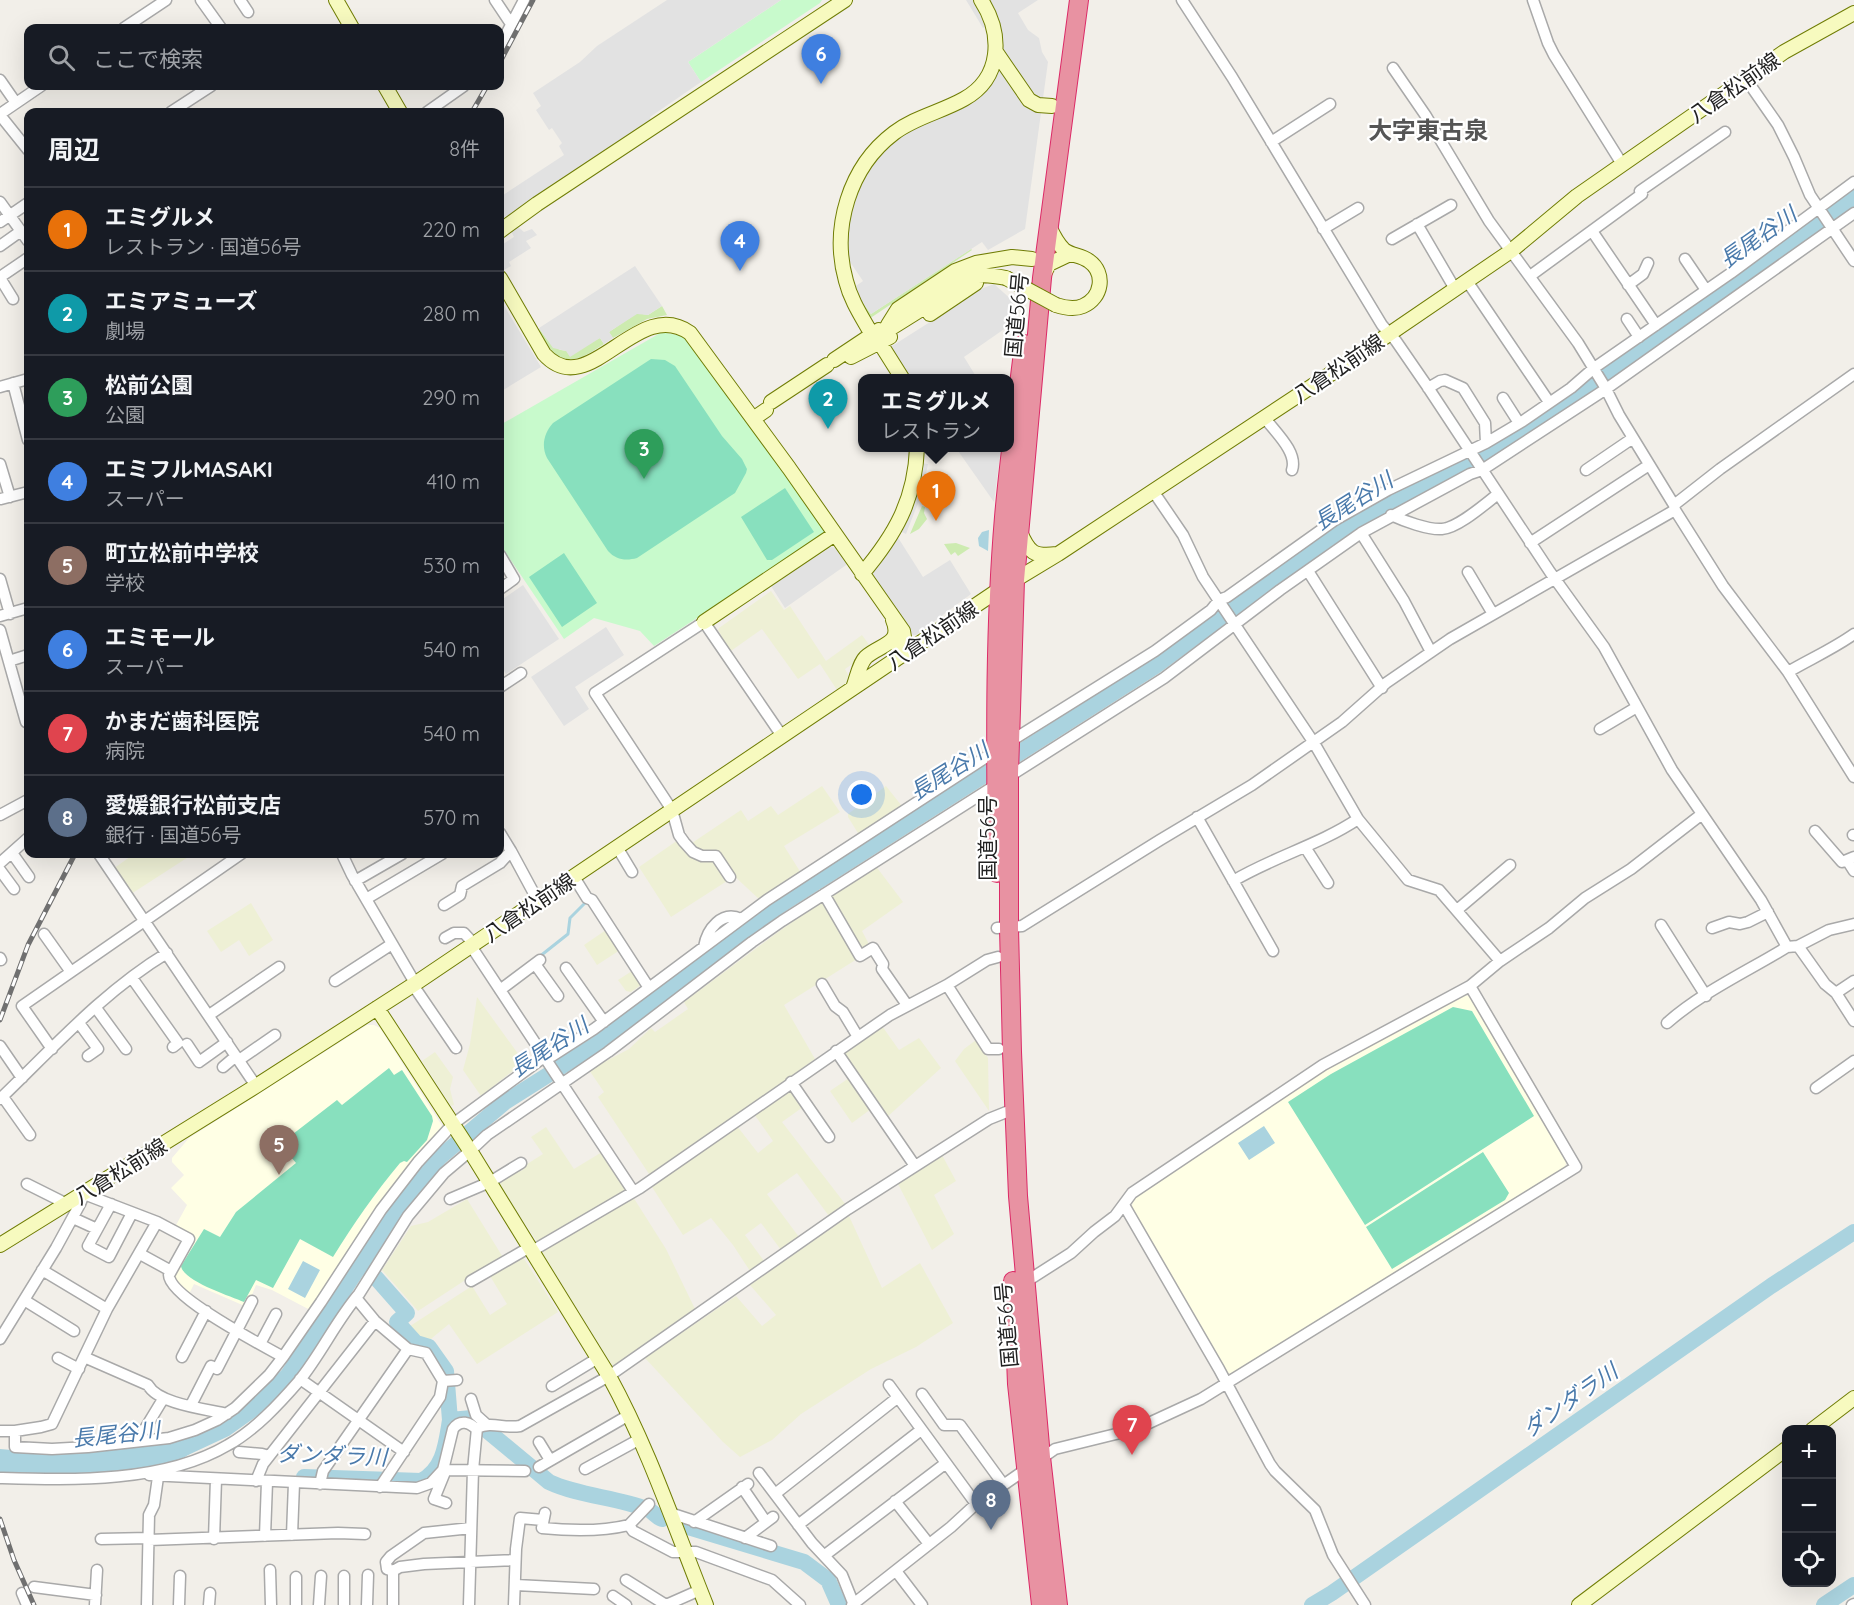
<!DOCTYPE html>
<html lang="ja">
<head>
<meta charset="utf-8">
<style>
  :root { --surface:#171b24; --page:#20242c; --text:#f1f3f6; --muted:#9ea1a6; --line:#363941; --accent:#0f766e }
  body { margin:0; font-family:Quicksand,"Noto Sans JP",sans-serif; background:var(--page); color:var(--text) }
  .controls { position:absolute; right:18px; bottom:18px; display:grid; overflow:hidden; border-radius:12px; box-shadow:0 6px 24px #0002 }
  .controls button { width:54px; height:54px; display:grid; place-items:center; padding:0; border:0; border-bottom:2px solid var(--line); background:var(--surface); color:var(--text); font:30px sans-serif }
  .you { position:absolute; left:862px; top:795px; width:21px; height:21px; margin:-15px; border:4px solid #fff; border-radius:50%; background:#1a73e8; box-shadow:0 0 0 9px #1a73e833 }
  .badge { display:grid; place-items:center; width:39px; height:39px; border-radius:50%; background:var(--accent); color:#fff; font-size:20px; font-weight:700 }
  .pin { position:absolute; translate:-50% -50px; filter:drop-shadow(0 2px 3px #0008) }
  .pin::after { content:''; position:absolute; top:32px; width:21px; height:18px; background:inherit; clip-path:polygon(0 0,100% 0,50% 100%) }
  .popup { position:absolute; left:858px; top:374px; width:156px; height:78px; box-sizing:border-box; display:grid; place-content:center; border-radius:12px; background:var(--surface); filter:drop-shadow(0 2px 4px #0005); font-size:20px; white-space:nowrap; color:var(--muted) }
  .popup b { font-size:22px; color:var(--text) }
  .popup::after { content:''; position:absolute; left:50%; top:100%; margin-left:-12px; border:12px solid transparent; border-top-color:var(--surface) }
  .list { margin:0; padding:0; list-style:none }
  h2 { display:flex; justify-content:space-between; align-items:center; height:78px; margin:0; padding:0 24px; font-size:26px }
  h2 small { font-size:20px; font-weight:400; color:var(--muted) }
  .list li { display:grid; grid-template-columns:39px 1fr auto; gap:18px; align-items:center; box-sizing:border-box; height:84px; padding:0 24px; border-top:2px solid var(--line) }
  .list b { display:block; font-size:22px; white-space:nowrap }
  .list p { margin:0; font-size:20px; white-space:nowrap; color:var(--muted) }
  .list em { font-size:20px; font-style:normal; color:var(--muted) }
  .icon { flex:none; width:33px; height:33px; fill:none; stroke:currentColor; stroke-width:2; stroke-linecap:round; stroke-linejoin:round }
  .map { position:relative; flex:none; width:1854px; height:1605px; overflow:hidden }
  .search { position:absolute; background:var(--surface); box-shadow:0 6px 24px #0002; left:24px; top:24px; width:480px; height:66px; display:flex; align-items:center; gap:15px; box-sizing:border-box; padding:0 21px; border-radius:12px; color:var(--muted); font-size:22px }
  .panel { position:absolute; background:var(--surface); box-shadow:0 6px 24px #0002; left:24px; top:108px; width:480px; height:750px; border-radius:12px }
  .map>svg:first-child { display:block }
</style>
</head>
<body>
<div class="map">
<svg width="1854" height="1605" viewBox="0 0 1854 1605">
  <rect width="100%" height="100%" fill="#f2efe9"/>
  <path fill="#ffffe5" d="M1463,995L1473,997L1567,1160L1564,1169L1234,1373H1228L1131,1211L1134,1196L1325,1068Z
    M367,1025H374L380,1028L444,1129L312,1311L272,1290L256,1285L247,1307L194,1284L187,1298L172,1280L194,1239L175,1227L187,1205L171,1188L184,1175L172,1162V1158L189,1138Z"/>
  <path fill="#eef0d5" d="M771,591L784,610L790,606L826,661L862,635L873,650L845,669L851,680L837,690L820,664L798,679L762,629L728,653L718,637L721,635L718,630L719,628Z
    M822,786L840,812L784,846L801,873L760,900L731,873L689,845L741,810L748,821L771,806L778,815Z
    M886,786L905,810L861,838L848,817V814Z
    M678,840L695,859L701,861L714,862L727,881L671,917L639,867Z
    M134,854H193L131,894L113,869Z
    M875,865L903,902L862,931L871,948L860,955L827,895Z
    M824,901L857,959L784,1005L815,1059L651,1177L598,1097L604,1092L589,1070L629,1049L651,1028L655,1032L688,1009L684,1002L785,927Z
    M251,903L273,940L249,956L239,940L221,952L207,931Z
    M606,930L620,950L597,965L584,945Z
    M632,971L641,985L631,992L626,991L618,980Z
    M477,997L524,1062L481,1096L463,1070L470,1044Z
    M882,1026L899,1050L919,1038L941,1068L886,1118L842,1055L843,1051Z
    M976,1040L988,1058L989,1111L955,1061L964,1049Z
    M435,1052L453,1077L450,1089L454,1105L451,1106L422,1061Z
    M849,1078L871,1109L852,1123L830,1091Z
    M790,1090L803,1107L782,1122L846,1205L829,1216L797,1173L767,1194L799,1237L781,1250L761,1223L745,1235L764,1261L750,1271L733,1245L711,1218L683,1235L652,1187L737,1126L758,1153L773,1141L754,1114Z
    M546,1127L574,1169L602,1152L627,1191L538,1243L498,1183L519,1169L521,1171L525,1168L524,1166L543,1154L531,1137Z
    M942,1155L956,1181L934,1195L954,1234L932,1250L897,1182Z
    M632,1198L635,1200L666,1249L696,1311L614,1368L541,1251Z
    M467,1199L504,1259L473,1275L418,1311L382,1270L411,1226L428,1222Z
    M849,1216L882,1288L920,1263L953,1323L916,1347L871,1369L801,1414L772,1440L740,1457L723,1442L645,1358L736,1296L762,1326L776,1315L750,1285Z
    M523,1257L558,1312L477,1364L449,1324L426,1343L420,1342L407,1328L472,1286L490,1315L507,1304L490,1276Z"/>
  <path fill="#cdebb0" d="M971,249L972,250L869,319L861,303H863L871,314Z
    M662,306L667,315L647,319L613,338L609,332L637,313L648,315Z
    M539,328C561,362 568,351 600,338L604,344C584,357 564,371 547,344C544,339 540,333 539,328Z
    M922,506L925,507L924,513L927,519L919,529L910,534Z
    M956,543L970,548L958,556L955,552L951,555L944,544Z"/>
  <path fill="#c8facc" d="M781,0H822L820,3L701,82L688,62Z
    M662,332L687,337L828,533L654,646L640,631L594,618L564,639L500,544V425Z"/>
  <path fill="#88e0be" d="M651,359L665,360L675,366L722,436L742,459L747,469L746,473L735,493L637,558C626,561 616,560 608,551L547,458C541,446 544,433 553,423Z
    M785,488L814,532L772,560H767L741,517Z
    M564,553L597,603L562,627L529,577Z
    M1453,1007L1472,1011L1534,1116L1365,1225L1288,1102L1331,1074Z
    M389,1068L394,1075L402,1070L432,1116L433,1121L427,1140L407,1162L404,1161L400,1163C375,1193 354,1223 333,1257L300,1239L273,1288L256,1280L244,1302C230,1296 183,1281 181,1266L204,1229L220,1237L236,1212L296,1163L280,1144L337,1100L342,1105Z
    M1483,1152L1509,1193L1505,1200L1392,1269L1366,1227Z"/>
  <path fill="#e2e2e2" d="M667,0H781L688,62L701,82L650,117L651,121L512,213L500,219V197L564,155L559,146L562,143L552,128L549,130L536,110L541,106L533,93L580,62L597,46Z
    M966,0H975L988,25L983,28Z
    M987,0H1038L1018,13L1028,30L1039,38L1042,52L1048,62L1025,229L988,250L982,242L871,314L863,303H861L853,288L863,281L846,256V232L858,185L886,146L992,75Z
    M518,227L524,232L532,229L537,235L526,241L531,248L509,262L511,266L504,270L500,263V246L514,237L511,231Z
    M635,266L662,306L648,315L637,314L609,332L613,338L604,344L600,338L570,357L566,351L553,348L539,328Z
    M994,284L1013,301L1010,325L964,357L977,378H907L889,348L930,322L925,320L937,312V317L978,290Z
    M500,299L541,367L500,392Z
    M956,448H1001L994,502Z
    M921,463L928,464L922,493L906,534L900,531Z
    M897,536L923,577L950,560L971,594L916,635H913L870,570Z
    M831,547L838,548L849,563L785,608L771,586Z
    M523,585L559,639L506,674L500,664V601Z
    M606,627L624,655L575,687L589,709L564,726L531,677Z"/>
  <path fill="#aad3df" d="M989,530L988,551L979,546L978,538L982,532Z
    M1264,1126L1275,1143L1249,1160L1238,1143Z
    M303,1261L320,1270L305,1298L288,1289Z
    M199,1440L204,1441L202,1446L172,1465L94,1474L0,1475V1449L23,1451L177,1441L190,1443Z"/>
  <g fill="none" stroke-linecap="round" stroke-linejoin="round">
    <path stroke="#aad3df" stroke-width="3" d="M539,957L568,934L570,918L586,902"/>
    <path stroke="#aad3df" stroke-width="16" d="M363,1263L407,1313L397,1322L416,1343L429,1347L446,1371L450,1420
      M182,1449L225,1429L253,1409L288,1375L380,1235L412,1190L439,1158L505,1102L597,1044L755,923L785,902L1154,667L1328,539L1363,516L1447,474L1508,441L1582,391L1854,197
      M304,1477L421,1481C444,1469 446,1444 450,1420L472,1418L549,1482C579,1496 615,1497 647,1509C653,1511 656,1517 662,1519
      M685,1526L804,1562L828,1580L839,1605
      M1312,1605L1332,1593L1771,1286L1854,1232
      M1824,1605L1854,1585"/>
    <defs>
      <path id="street" d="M201,0L221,28
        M240,0L248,12
        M495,0L511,24
        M1182,0L1232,77L1382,325L1396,341L1427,386L1550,572L1604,647L1672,770L1761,900L1787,947L1798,946L1829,930L1854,924
        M1533,0L1548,43L1554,55L1622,164
        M124,28L166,0
        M500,46L524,0
        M1393,68L1426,116L1489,221L1578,343L1605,387L1619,415L1674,505L1675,510L1723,586L1788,672L1854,777
        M1746,79L1778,125L1794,157L1810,195L1854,261
        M0,80L16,103
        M171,112L211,86
        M427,112L464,86
        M0,114L41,86
        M0,115L28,150
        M1271,142L1330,104
        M0,202L28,241
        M0,222L28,203
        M1417,224L1455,289
        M1323,229L1358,208
        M1592,231L1656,325
        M1392,239L1451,205
        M0,246L21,231
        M1685,259L1706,290
        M1530,276L1642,194L1640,191L1725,132
        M0,277L28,258
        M0,278L13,299
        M1467,281L1549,402
        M1628,285L1643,274L1648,263
        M1627,319L1639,337
        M13,383L28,440
        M0,387L28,379
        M1428,388L1440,381L1445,380L1463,388L1485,423L1486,443
        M1503,398L1519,423
        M1264,417C1275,432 1298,452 1292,470
        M0,464L10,497
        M1586,470L1633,438
        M1153,491L1183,535L1203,577L1314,743L1358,819L1408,880L1439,890L1500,961
        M1,499L28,492
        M1674,505L1720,469L1854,374
        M1391,515C1404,521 1428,530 1442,529C1458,528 1485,504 1498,494
        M1361,533L1404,601L1431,652
        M1530,543L1649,465
        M500,555L514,579L500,589
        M1308,571L1382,688
        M1468,572L1493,614
        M0,579L10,614
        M0,616L28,608
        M0,630L26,722
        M9,661L28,655
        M1788,672C1810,659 1833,649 1854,634
        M500,687L521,673
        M1600,729L1637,707
        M0,815L28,800
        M1197,817L1273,951
        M1815,831L1842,862L1854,857
        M500,833L511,851L538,901
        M1853,835H1854
        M617,847L632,872
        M1305,847L1328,883
        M12,853L29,877
        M99,854L256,1086
        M342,854L352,875L415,983
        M1847,860L1854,871
        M0,863L28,838
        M0,870L14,889
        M574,877L587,898L592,900L649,988
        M730,877L716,856H702L693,852L684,842L679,835L672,810L595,693L704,622L782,736
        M355,881L402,854
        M1233,881C1273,857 1319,845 1358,819
        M824,894L860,956L873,948L883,964L882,969L907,1005
        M366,899L442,854
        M444,905L460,895L462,886L500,863L511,851
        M1457,910L1510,865
        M1661,925L1706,996
        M997,928L1022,926L1160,840L1252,785L1342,722L1386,683L1450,639L1675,510
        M1712,928L1729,922L1740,924L1748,922L1768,912
        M44,934L71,972
        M445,938L454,933H464L474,944
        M471,946L633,1191
        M1798,946L1825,984L1836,993L1854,1021
        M704,947C707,929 722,910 741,919
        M0,958L1,960
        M535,964L558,996
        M566,968L604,1022
        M132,978L178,1043L173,1047
        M335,981L392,944
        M822,984L835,1006L843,1012L858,1037
        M413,985L456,1048
        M947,985L988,1049H999
        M500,990L540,960
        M1836,993L1854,981
        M96,1008L126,1049
        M209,1015L279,967
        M79,1023L98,1049L88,1056
        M1667,1023C1702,992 1748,971 1787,947
        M187,1044L199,1062L227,1042
        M0,1046L22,1078
        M52,1049L22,1006L241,854
        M836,1051L915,1166
        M239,1060L275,1035
        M223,1067L236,1056
        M791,1082L829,1137
        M1816,1088L1854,1061
        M3,1097L30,1135
        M0,1099C53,1048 104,991 167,953
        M27,1184L67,1204
        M450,1199L490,1182L521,1163
        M111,1204L88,1246L109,1257L132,1213
        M1124,1205L1219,1369L1270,1464L1275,1471L1315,1510L1333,1555L1365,1605
        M73,1218L97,1229
        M532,1251L640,1188L890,1015L947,985L987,960L998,957
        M140,1254L171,1271
        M42,1270L107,1309
        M471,1281L530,1247
        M1024,1283L1071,1253L1094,1232L1115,1216L1132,1193L1323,1065L1470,986L1500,961L1549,928L1585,898L1631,869L1702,814
        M356,1298L375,1321L408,1349L426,1353L443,1381L440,1397L380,1487
        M24,1300L74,1331
        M0,1339L56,1248L80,1204L84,1194L157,1222L189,1239L169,1275C169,1297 262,1345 283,1357
        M260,1344L276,1314
        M84,1357L107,1309L157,1222
        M182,1357L206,1311
        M58,1358L79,1369
        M300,1379L404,1452
        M443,1381L457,1380
        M889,1385L976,1504
        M552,1386L598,1358
        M922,1394L944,1425H960L1003,1484
        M471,1399L476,1415L486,1424
        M191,1405L211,1366L217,1369L252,1301
        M0,1431H15V1447L52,1449L88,1447L169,1438L195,1430L217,1420L235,1408L269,1375L283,1357L321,1302L381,1210L418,1162L453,1124L540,1060L552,1056L594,1029L767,900L1011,741L1155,651L1211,610L1219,600L1227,597L1335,520L1388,490L1486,443L1523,421L1571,388L1594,368L1731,273L1854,182
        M15,1431L41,1427L52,1424L84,1357L148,1385C158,1404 206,1409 227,1414
        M143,1432L163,1399
        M539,1442L550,1460
        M239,1452L262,1454L269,1456
        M539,1467L629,1415
        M585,1469L640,1439
        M443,1470L453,1429C460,1419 470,1422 477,1430
        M445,1472L434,1499L446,1503
        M759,1473L812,1543L842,1575L854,1605
        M149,1475L417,1488L431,1483L443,1470L525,1471
        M0,1478C72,1480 164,1483 228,1445C255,1430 279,1404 299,1381C321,1354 336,1321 359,1294L408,1216L444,1173L470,1151L487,1135L608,1052L752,942L782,921L1164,678L1280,590L1361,533L1470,474L1482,470L1606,389L1854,213
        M256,1481L263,1464L375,1321
        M320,1484L323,1471L408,1349
        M742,1487L766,1522
        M775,1494L897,1398
        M895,1501L929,1544
        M545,1513L542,1528C571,1531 600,1532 629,1525L633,1531L673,1552H696L772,1580L800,1605
        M670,1513L771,1546
        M694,1522L748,1484
        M629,1525L649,1504
        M798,1525L921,1430
        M471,1528L424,1533L391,1556L386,1562L387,1569L393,1571L400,1567L424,1564L515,1560
        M292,1535L294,1483
        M265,1536L267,1482
        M745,1538L773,1517
        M101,1539L149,1538
        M214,1539L216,1479
        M149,1540L338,1533L365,1534
        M825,1555L946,1463
        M270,1570L271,1605
        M393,1571V1605
        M896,1571L922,1605
        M344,1576V1605
        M296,1577V1605
        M626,1580L666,1605
        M516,1585L594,1589
        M34,1587L96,1595
        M22,1593L27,1605
        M613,1596L626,1605
        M95,1605L97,1570
        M147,1605L149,1515L154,1505L158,1477
        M179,1605L180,1576
        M209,1605L210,1593
        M319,1605L321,1576
        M367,1605L368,1575
        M469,1605L473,1470L477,1428C492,1421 504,1429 520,1426L609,1376L848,1209L989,1119L1014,1109
        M514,1605L516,1549L520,1518L543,1520
        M666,1605L700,1590
        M852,1605L951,1527L976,1504L1055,1449L1120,1433L1149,1423L1201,1399L1576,1167L1470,986
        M1852,1605L1854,1604"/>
      <path id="secondary" d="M336,0L352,28
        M996,52L1029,100L1038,105L1052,106
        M385,86L400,112
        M1049,226C1053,235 1057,243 1064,250C1072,256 1081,255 1089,261C1106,273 1102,298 1083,306C1074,310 1065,308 1056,305
        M500,231L537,204L845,0
        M1043,276L1049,264L1070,254
        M500,278L544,354C589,404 637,295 690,333L789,468L903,631L904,637L895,660
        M925,300C934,295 942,291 951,286C974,274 981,273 1006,278
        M936,300L880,335L876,336L872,335C862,317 851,301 846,281C831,228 849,167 894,133C915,117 941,112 964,99C1002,78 1003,34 981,0
        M930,314L976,283
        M888,325L898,309L955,271L976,263L1012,257L1032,259
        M880,343L902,378
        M851,357L890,337
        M834,360L879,330
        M771,402L827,365
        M753,419L766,410
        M1020,532C1029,553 1034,557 1057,554
        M862,574C895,535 915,500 917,448
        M704,622L835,534
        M853,688C857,678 859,664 866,657C881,644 903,644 893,620
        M377,1008L469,1149L609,1376C649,1449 675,1528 706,1605
        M0,1245L256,1086L413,985L1000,589L1058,554L1335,371L1511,251L1577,196L1784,52L1854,13
        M1812,1430L1854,1398
        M1579,1605L1786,1449"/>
      <path id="highway" d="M997,873C996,754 994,635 1004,517C1009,459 1017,402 1024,344
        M1013,1281L1017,1384L1041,1605
        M1058,1605L1041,1457L1018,1196L1012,1052L1009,928V774L1015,580L1042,278L1079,0"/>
    </defs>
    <use href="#street" stroke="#a9a9a9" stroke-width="13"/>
    <use href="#secondary" stroke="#707d05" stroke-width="16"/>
    <use href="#highway" stroke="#dc2a67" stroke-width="20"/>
    <use href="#street" stroke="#fff" stroke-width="10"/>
    <use href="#secondary" stroke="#f7fabf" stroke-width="14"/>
    <use href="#highway" stroke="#e892a2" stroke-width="18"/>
    <defs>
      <path id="rail" d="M500,62L533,0
        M472,112L487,86
        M0,1020L28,945L75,854
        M0,1519L14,1560L34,1605"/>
    </defs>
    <use href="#rail" stroke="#707070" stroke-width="5"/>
    <use href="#rail" stroke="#fff" stroke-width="3" stroke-dasharray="9" stroke-linecap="butt"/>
    <defs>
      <path id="secondary-bridge" d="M1006,278L1056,305"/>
    </defs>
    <use href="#secondary-bridge" stroke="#707d05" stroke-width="16" stroke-linecap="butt"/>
    <use href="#secondary-bridge" stroke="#f7fabf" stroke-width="14"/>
  </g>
  <g text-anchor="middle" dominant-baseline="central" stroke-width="4.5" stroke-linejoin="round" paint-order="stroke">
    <g font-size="21" fill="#222" stroke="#fff">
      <text transform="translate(1734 87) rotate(-35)">八倉松前線</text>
      <text transform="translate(1016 315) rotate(-85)">国道56号</text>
      <text transform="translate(1338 368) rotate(-34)">八倉松前線</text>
      <text transform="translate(932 635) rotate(-34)">八倉松前線</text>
      <text transform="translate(987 838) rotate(-90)">国道56号</text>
      <text transform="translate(529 907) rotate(-34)">八倉松前線</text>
      <text transform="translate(120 1171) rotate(-32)">八倉松前線</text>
      <text transform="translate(1006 1325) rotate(-95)">国道56号</text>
    </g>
    <g font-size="22" font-style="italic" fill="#4a7aab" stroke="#fff">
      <text transform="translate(1758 237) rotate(-35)">長尾谷川</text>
      <text transform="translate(1353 501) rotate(-32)">長尾谷川</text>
      <text transform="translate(949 771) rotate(-32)">長尾谷川</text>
      <text transform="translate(549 1047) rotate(-33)">長尾谷川</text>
      <text transform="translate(1570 1400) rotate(-35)">ダンダラ川</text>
      <text transform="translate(116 1434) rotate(-6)">長尾谷川</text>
      <text transform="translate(332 1455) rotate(2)">ダンダラ川</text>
    </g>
    <g font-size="24" font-weight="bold" fill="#555" stroke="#fff">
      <text x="1428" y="130">大字東古泉</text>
    </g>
  </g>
</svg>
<div class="controls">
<button>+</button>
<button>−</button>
<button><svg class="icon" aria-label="locate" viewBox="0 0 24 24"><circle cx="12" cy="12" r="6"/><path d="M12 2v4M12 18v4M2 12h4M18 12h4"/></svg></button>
</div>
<div class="you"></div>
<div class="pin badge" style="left:936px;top:521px;background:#e8710a">1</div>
<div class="popup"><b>エミグルメ</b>レストラン</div>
<div class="pin badge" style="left:828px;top:429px;background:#0f9aa8">2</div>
<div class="pin badge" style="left:644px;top:479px;background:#2e9e5b">3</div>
<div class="pin badge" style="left:740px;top:271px;background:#3f7fe0">4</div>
<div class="pin badge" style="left:279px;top:1175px;background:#8d6e63">5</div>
<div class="pin badge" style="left:821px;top:84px;background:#3f7fe0">6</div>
<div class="pin badge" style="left:1132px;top:1455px;background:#e0444e">7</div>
<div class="pin badge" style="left:991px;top:1530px;background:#5c6f8a">8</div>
<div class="search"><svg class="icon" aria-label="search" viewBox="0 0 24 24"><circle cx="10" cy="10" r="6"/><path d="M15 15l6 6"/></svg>ここで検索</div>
<section class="panel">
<h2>周辺<small>8件</small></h2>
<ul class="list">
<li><span class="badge" style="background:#e8710a">1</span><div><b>エミグルメ</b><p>レストラン · 国道56号</p></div><em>220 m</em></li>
<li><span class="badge" style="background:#0f9aa8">2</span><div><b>エミアミューズ</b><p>劇場</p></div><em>280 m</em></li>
<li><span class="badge" style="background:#2e9e5b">3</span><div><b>松前公園</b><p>公園</p></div><em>290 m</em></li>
<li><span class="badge" style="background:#3f7fe0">4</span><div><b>エミフルMASAKI</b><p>スーパー</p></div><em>410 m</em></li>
<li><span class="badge" style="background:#8d6e63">5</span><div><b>町立松前中学校</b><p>学校</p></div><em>530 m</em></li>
<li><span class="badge" style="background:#3f7fe0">6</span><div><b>エミモール</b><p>スーパー</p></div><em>540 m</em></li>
<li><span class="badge" style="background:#e0444e">7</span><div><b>かまだ歯科医院</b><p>病院</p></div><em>540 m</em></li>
<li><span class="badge" style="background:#5c6f8a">8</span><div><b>愛媛銀行松前支店</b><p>銀行 · 国道56号</p></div><em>570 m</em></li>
</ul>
</section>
</div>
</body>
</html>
